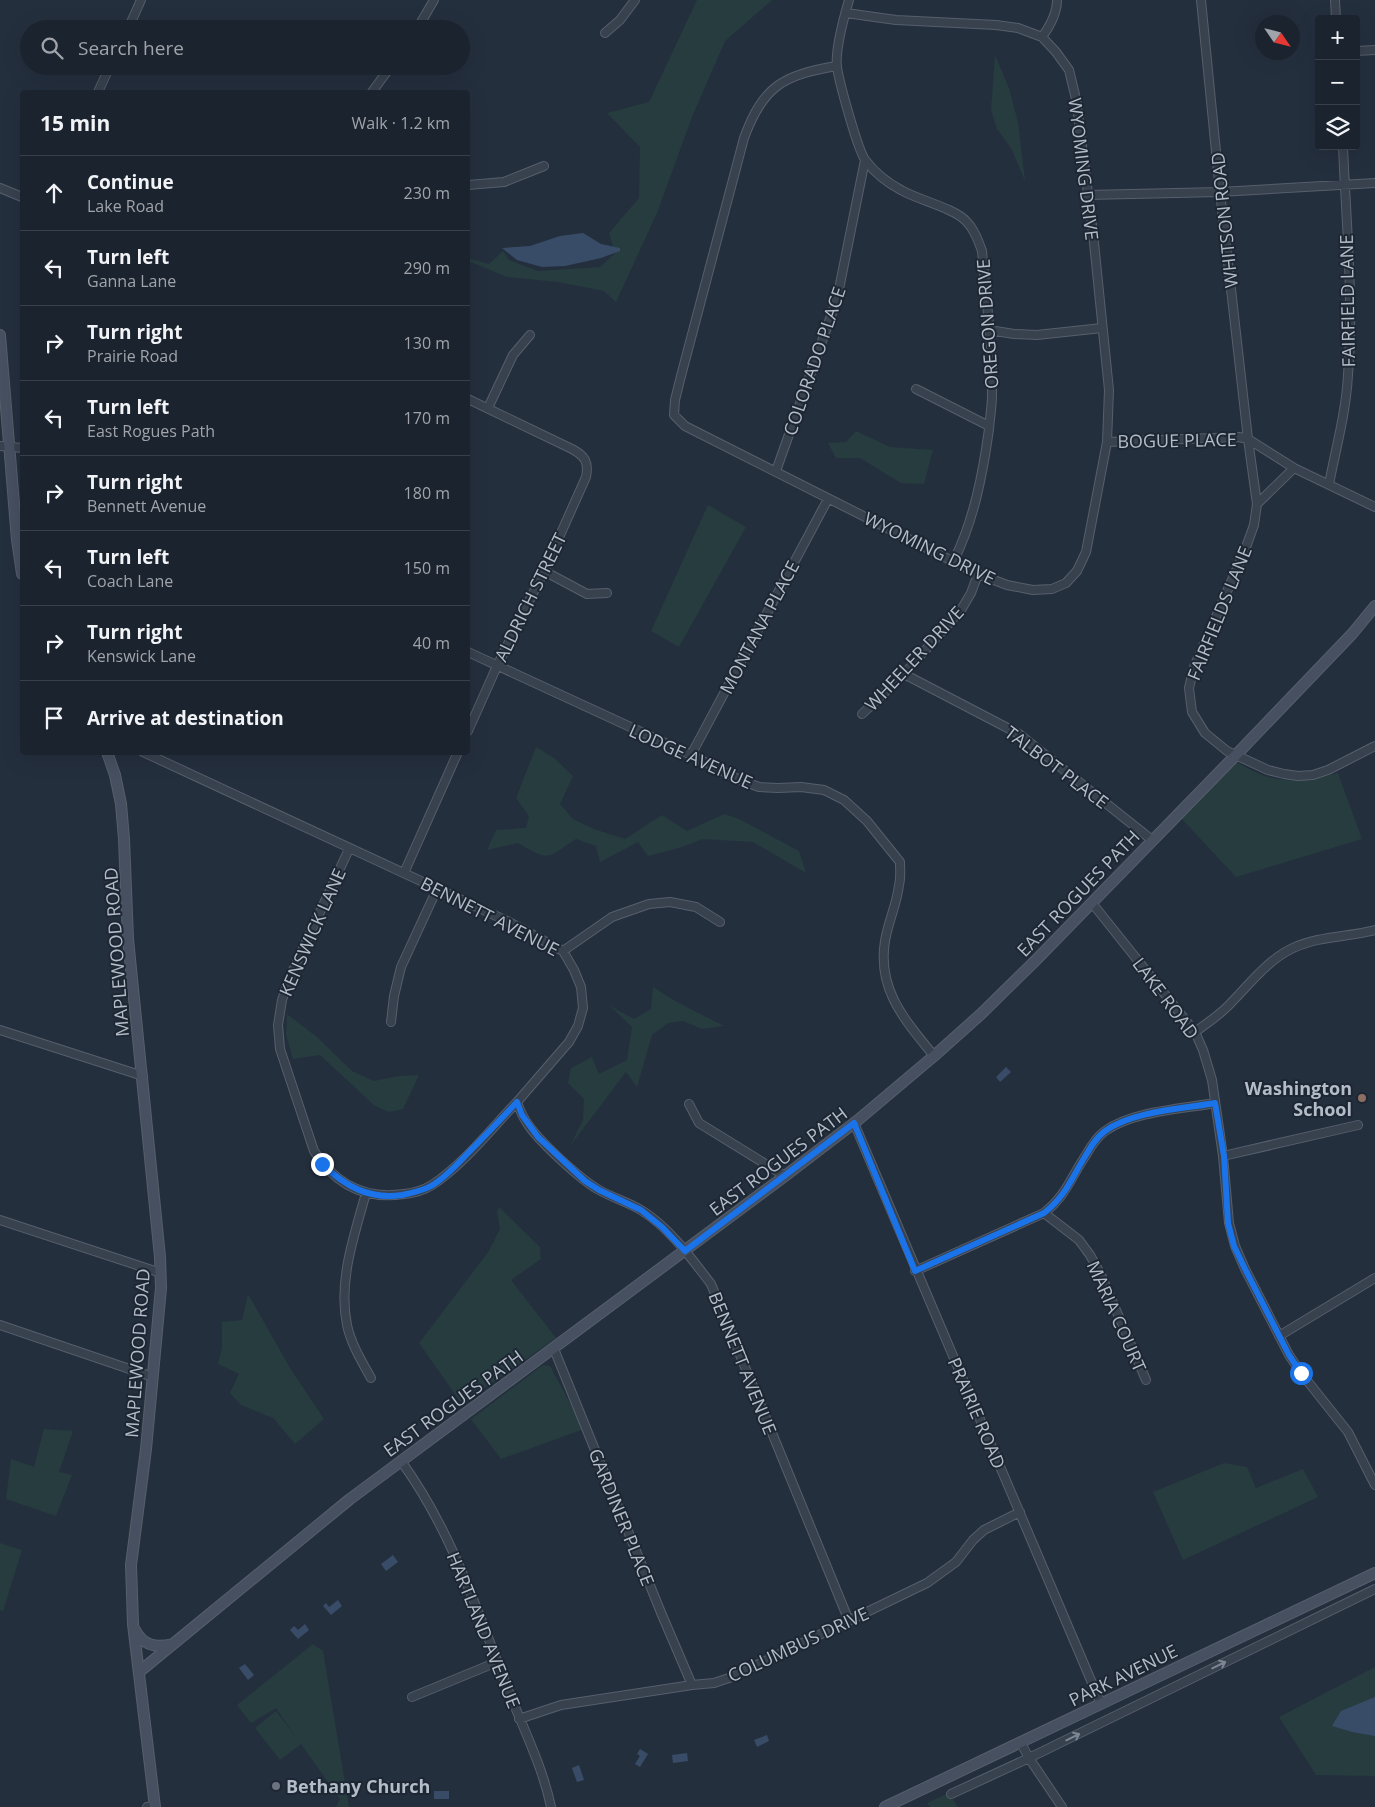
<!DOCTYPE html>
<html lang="en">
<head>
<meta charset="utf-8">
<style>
  :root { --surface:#1b232e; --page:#242b36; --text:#f1f3f6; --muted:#a0a4aa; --line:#39404a }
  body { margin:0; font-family:"Open Sans",sans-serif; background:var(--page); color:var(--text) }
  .controls { position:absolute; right:15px; top:15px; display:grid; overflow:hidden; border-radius:5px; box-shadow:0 5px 20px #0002 }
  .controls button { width:45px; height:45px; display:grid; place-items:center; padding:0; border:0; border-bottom:1px solid var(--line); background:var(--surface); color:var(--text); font:25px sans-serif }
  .compass { position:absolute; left:1255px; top:15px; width:45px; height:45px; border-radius:50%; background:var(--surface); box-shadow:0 5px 20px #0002; rotate:125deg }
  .stop { position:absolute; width:15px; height:15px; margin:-11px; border:4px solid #1a73e8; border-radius:50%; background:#fff }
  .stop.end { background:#1a73e8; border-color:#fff; box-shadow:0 1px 5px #0008 }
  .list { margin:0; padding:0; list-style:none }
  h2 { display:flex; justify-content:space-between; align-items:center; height:65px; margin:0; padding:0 20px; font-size:21px }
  h2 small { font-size:16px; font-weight:400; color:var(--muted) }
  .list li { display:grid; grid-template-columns:32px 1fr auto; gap:15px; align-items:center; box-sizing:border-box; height:75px; padding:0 20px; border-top:1px solid var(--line) }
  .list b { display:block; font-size:19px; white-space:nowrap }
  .list p { margin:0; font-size:16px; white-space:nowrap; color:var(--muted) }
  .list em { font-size:16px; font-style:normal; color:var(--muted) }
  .icon { flex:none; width:28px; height:28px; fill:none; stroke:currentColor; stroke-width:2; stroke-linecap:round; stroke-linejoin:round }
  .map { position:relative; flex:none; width:1375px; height:1807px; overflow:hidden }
  .search { position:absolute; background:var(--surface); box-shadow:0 5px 20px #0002; left:20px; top:20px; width:450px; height:55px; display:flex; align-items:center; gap:12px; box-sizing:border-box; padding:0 18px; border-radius:28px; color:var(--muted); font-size:19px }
  .panel { position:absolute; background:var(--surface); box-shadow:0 5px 20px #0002; left:20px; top:90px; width:450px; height:665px; border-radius:5px }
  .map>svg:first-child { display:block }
</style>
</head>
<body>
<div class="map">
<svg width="1375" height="1807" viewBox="0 0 1375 1807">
  <rect width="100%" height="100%" fill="#242f3e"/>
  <path fill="#263c3f" d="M697,0H772L725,41L692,117L657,213L616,302L604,291L558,282L507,277L468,261V258L489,264L503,251L509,260L538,271L600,267L615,253L609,233L639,198L640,147L607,113L649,102Z
    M995,55L1009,88L1018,122L1025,181L1011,148L997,129L991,110Z
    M856,431L890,447L933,450L924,484L901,483L860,458H836L828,443L846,442Z
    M708,505L746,527L679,647L651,631Z
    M536,747L554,758L573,776L560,804L573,819L594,829L625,839L662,815L687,831L724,814L739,819L799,851L806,873L753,842L703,839L682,847L648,856L638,842L600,862L596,846L576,839C545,859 551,862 518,843L487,850L496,830L526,828L529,816L516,798Z
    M1236,762C1246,767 1257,774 1268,777C1292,783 1315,780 1338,773L1362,839L1236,877L1181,818Z
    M653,987L677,1002L724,1026L702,1029L683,1021L668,1023L652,1035L637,1087L626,1072L570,1146L583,1120L584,1099L568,1083L571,1068L592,1057L599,1074L627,1060L632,1027L610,1006L634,1019L651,1009Z
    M287,1014L317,1037L352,1071L374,1081L398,1076L419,1075L403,1109L389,1112L375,1106L320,1055L293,1059L286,1035Z
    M499,1207L540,1247L541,1259L511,1280L556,1338L462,1404L419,1343L489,1251L500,1229L497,1212Z
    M248,1294L290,1368L324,1419L295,1444L273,1418L241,1405L230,1393L239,1374L218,1364L222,1348V1322L242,1320Z
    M543,1365L550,1366L584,1429L501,1459L471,1419Z
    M44,1429L73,1431L59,1472L72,1475L56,1516L6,1499L11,1459L34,1467Z
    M1224,1463L1247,1467L1256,1488L1303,1469L1318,1497L1183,1560L1153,1492Z
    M0,1543L22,1550L3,1611L0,1610Z
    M313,1644L323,1651L349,1807H336L340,1799L301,1744L280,1760L255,1728L276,1711L296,1737L276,1708L251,1723L237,1705Z
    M1375,1667V1776L1316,1775L1279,1717Z
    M949,1793L958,1807H930L927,1803Z"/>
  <path fill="#394c67" d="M583,233L601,244L620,248V251L601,258L565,266L542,267L517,260L502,248L530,246L560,236Z
    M1006,1067L1011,1072L1000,1082L996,1077Z
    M393,1555L398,1562L386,1571L381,1564Z
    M338,1600L342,1606L331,1615L323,1606L326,1603L329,1607Z
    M305,1624L309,1630L298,1639L290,1630L294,1626L298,1630Z
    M245,1664L254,1675L248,1680L239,1668Z
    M1375,1697V1736L1352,1732L1332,1726L1341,1711Z
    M767,1735L769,1741L757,1747L754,1740Z
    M640,1749L648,1754L640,1767L635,1764L640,1756L637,1754Z
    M687,1753L688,1761L673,1763L672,1755Z
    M579,1765L584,1780L577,1782L572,1768Z
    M386,1781L401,1782L400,1790L385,1789Z
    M434,1791H449V1799H434Z"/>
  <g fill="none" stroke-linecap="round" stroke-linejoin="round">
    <defs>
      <path id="street" d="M849,0C844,17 835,51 837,67C839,81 858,152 866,161C875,173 888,183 901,190C918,200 954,208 966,221C974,229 978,240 982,251C986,298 993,347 992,395C992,406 990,417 989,429C983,473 974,520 954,560
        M1201,0L1220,192L1248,439L1294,468L1375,507
        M1335,0L1336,19
        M128,29L141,0
        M417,29L434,0
        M605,33L620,20L635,0
        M1042,37C1050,26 1057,14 1057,0
        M1356,51L1375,50
        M837,66C783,75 763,86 744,138L681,376L675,400L674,415L685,426L978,574L1007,585L1033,590L1052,589L1066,583L1077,571L1086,552L1107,442L1109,390L1093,233L1076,99L1069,70L1056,52L1042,37L1018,28L996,25L896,20L846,13
        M98,92L110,66
        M372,92L391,66
        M468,185L504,182L544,166
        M0,188L22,197
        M1088,195L1220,192L1375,183
        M989,330L1014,334L1037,335L1102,328
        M916,389L989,426
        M468,399L572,449C585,456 589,462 586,477L544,571L497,666L468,731
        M488,408L513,355L530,335
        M1107,442L1239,437L1248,439L1257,504
        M0,446L22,448
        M1294,468L1257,504L1254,525L1245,550L1194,667L1189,688L1192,712L1205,733L1227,751L1268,770L1284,774L1298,776L1313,775L1328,770L1375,746
        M776,471L837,299L865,160
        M1329,484C1336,448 1346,412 1348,375C1354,300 1346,222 1343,146
        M544,571L587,594L607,593
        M468,652L691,755L740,780L759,787L778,788L801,787L824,790L844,800L867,821L900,862C900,870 901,878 899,885C897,904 888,922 885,941C877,990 905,1020 934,1056
        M904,674L1019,734L1152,840
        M862,714L904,674L961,610L971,593L978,574
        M143,752L507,921L563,951L574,970L581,987L583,1008L578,1026L569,1042L517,1102C520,1111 524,1119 529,1126C542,1144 581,1180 599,1190C613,1198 628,1202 641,1210C670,1228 691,1258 711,1284L849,1621
        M691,755L828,499
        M349,849L289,979L282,1000L278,1025L280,1049L314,1151C335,1184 364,1200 404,1194C414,1193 424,1190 432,1185C462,1166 492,1128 517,1102
        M404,873L458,752
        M1092,903L1195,1032L1203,1050L1212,1080L1223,1156L1229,1223L1235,1246L1245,1269L1289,1355L1301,1373L1348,1432L1375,1485
        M563,951L612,917L649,904L670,902L696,907L720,922
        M391,1022L394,996L401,967L437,889
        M0,1030L143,1076
        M1195,1032C1206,1024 1218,1016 1228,1006C1248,986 1267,960 1293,948C1319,936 1348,937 1375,930
        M689,1104L699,1123L785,1176
        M854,1123L1101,1704
        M1223,1156L1358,1125
        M366,1193C354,1236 338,1281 347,1325C351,1344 362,1362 371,1378
        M1044,1213L1079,1240L1090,1255L1101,1275L1146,1380
        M0,1220L161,1273
        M915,1271L1044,1213C1066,1196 1071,1177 1086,1155C1091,1146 1097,1137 1105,1131C1133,1111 1182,1109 1215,1103
        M0,1325L153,1377
        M1279,1336L1375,1278
        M554,1349L662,1615L692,1685
        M401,1461C452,1531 478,1613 509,1692C524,1730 543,1768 551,1807
        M412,1697L497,1662
        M519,1719L561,1705L692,1685L714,1683L732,1677L927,1583L956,1562L973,1540L984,1530L1020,1512
        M1021,1743L1029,1758L1062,1807
        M951,1794L1029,1758L1375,1589
        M147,1807L155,1806"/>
      <path id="secondary" d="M0,335L17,540L22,574
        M107,752L115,775L121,804L124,839L128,939L160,1257L161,1288L146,1449L131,1565L133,1624L155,1807
        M135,1630C143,1646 156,1648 173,1644
        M139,1672L350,1499L785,1176L858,1120L934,1056L981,1014L1037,959L1236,755L1352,634L1375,606
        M885,1807L1375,1573"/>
    </defs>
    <use href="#street" stroke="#565f6c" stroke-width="10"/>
    <use href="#secondary" stroke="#565f6c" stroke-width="12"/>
    <use href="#street" stroke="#38414e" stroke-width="8"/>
    <use href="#secondary" stroke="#465061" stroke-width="10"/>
  </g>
  <defs><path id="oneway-shaft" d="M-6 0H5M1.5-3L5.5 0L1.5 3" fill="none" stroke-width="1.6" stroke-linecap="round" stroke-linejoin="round" transform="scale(1.25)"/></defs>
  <g stroke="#7c8592">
    <use href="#oneway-shaft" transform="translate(1219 1665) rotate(-26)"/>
    <use href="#oneway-shaft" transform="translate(1073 1737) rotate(-26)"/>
  </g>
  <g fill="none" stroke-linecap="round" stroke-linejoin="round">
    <path stroke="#1a73e8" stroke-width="6" d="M322,1164C345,1186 369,1200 402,1195C412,1193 422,1191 431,1186C447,1177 459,1162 471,1150C487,1134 502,1118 517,1102L522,1115L538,1137L585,1181L599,1190L641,1210L662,1227L685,1251L854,1123L915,1271L1044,1213C1066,1196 1072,1177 1086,1155C1091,1146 1097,1137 1105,1131C1133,1111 1182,1109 1215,1103L1224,1156L1228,1223L1234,1246L1245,1269L1289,1355L1301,1373"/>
  </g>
  <circle fill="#8d6e63" stroke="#1d2633" stroke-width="2" cx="1362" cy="1098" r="5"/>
  <circle fill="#6b7280" stroke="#1d2633" stroke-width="2" cx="276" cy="1786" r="5"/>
  <g text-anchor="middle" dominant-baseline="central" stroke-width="4" stroke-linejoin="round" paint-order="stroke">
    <g font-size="18" fill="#b4bcc9" stroke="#1d2633">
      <text transform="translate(1084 169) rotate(83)">WYOMING DRIVE</text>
      <text transform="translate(1224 220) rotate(-96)">WHITSON ROAD</text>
      <text transform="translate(1347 301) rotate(-91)">FAIRFIELD LANE</text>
      <text transform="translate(987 324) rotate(-94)">OREGON DRIVE</text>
      <text transform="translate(814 361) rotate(-71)">COLORADO PLACE</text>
      <text transform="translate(1177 440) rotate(-1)">BOGUE PLACE</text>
      <text transform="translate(930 548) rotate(26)">WYOMING DRIVE</text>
      <text transform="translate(530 597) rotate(-64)">ALDRICH STREET</text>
      <text transform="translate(1219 613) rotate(-68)">FAIRFIELDS LANE</text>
      <text transform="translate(759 627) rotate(-62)">MONTANA PLACE</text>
      <text transform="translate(914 658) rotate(-47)">WHEELER DRIVE</text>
      <text transform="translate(691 756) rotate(24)">LODGE AVENUE</text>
      <text transform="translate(1057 767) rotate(37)">TALBOT PLACE</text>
      <text transform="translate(1078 893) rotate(-46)">EAST ROGUES PATH</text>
      <text transform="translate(490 916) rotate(27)">BENNETT AVENUE</text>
      <text transform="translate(312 932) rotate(-66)">KENSWICK LANE</text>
      <text transform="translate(116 952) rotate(-94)">MAPLEWOOD ROAD</text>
      <text transform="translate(1166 998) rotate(53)">LAKE ROAD</text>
      <text transform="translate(778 1161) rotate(-37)">EAST ROGUES PATH</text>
      <text transform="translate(1117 1316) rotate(66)">MARIA COURT</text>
      <text transform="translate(137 1353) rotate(-86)">MAPLEWOOD ROAD</text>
      <text transform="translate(743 1363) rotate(68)">BENNETT AVENUE</text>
      <text transform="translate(453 1403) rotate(-36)">EAST ROGUES PATH</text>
      <text transform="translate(977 1413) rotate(67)">PRAIRIE ROAD</text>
      <text transform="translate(622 1517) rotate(68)">GARDINER PLACE</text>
      <text transform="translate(484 1630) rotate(68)">HARTLAND AVENUE</text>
      <text transform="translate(798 1644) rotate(-25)">COLUMBUS DRIVE</text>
      <text transform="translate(1123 1675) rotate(-26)">PARK AVENUE</text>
    </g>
    <g font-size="18" font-weight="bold" fill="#b4bcc9" stroke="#1d2633" text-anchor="end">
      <text x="1352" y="1088">Washington<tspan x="1352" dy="21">School</tspan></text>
      <text x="286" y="1786" text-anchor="start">Bethany Church</text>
    </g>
  </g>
</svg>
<div class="controls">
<button>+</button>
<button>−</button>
<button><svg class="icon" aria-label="layers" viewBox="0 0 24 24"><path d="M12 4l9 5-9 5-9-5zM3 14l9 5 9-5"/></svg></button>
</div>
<svg class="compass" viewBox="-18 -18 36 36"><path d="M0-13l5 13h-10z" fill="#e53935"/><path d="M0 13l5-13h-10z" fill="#a0a4aa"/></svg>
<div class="stop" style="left:1301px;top:1373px"></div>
<div class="stop end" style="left:322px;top:1164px"></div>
<div class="search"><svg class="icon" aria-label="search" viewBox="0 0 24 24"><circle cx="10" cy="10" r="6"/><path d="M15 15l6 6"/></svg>Search here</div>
<section class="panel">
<h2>15 min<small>Walk · 1.2 km</small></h2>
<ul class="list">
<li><svg class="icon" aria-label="ahead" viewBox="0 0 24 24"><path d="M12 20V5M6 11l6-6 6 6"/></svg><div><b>Continue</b><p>Lake Road</p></div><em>230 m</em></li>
<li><svg class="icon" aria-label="left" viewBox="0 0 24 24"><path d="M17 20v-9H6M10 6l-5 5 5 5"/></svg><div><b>Turn left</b><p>Ganna Lane</p></div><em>290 m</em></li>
<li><svg class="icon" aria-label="right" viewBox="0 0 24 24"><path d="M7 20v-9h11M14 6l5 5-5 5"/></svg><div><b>Turn right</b><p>Prairie Road</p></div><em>130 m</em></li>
<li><svg class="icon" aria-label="left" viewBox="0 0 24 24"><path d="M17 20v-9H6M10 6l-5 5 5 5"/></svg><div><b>Turn left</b><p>East Rogues Path</p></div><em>170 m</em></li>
<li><svg class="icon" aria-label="right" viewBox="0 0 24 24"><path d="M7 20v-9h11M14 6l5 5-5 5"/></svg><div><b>Turn right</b><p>Bennett Avenue</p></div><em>180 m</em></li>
<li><svg class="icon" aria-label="left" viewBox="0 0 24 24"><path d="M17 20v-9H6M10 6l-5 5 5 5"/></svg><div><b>Turn left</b><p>Coach Lane</p></div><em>150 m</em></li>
<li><svg class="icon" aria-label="right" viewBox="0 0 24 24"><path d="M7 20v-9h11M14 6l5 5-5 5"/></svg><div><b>Turn right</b><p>Kenswick Lane</p></div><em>40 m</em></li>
<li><svg class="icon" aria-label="arrive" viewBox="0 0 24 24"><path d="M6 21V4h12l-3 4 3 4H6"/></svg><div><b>Arrive at destination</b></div></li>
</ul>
</section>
</div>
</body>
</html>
